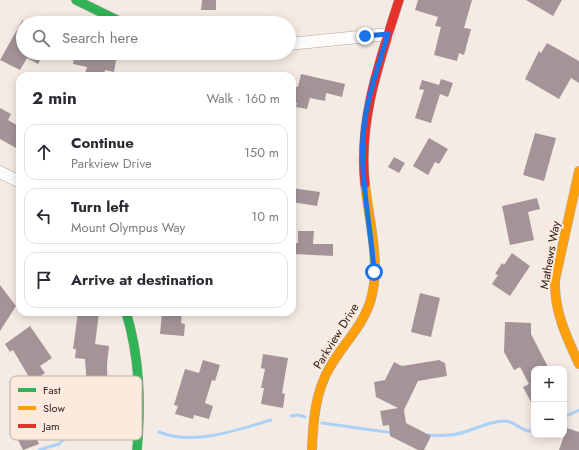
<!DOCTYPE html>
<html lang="en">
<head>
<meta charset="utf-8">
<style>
  :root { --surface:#fff; --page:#f7f7f7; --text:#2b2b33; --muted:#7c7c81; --line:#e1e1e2 }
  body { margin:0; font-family:Jost,sans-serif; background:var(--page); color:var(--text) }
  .controls { position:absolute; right:12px; bottom:12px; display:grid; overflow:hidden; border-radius:8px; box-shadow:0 2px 10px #0003 }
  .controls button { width:36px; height:36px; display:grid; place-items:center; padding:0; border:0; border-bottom:1px solid var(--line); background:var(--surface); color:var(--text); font:20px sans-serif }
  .stop { position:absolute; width:12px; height:12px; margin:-9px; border:3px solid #1a73e8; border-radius:50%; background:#fff }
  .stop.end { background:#1a73e8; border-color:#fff; box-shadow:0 1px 4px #0008 }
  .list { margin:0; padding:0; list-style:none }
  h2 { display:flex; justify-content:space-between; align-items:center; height:52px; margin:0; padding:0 16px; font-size:17px }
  h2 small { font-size:13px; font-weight:400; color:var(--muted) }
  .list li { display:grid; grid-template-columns:26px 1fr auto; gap:12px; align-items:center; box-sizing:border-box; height:56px; margin:0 8px 8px; padding:0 8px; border:1px solid var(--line); border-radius:12px }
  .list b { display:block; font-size:15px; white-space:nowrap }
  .list p { margin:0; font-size:13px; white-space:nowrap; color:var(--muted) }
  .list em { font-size:13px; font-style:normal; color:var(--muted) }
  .icon { flex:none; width:22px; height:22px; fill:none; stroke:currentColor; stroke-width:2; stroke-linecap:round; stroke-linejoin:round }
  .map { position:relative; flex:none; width:579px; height:450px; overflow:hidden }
  .search { position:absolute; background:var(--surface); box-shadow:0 2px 10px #0003; left:16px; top:16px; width:280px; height:44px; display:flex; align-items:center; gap:10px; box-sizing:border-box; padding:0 14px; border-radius:22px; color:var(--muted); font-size:15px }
  .panel { position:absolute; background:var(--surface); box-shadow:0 2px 10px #0003; left:16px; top:72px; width:280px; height:244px; border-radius:12px }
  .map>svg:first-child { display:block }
</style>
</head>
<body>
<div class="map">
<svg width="579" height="450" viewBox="0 0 579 450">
  <rect width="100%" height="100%" fill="#f5ebe5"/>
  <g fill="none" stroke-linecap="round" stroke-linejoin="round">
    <path stroke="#abd2f6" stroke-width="3" d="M291,416L298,415L305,417
      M564,417L579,410
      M322,423L394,433
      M159,432C194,446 237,430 271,420
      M425,435C433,435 442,436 450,435C469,434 487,420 506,421C517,422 522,433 534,431
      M39,450L59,444L70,433L77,429L118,427"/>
  </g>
  <path fill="#a59497" d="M202,0H216V10H201Z
    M418,0H472L464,28L471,29L464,55L459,53L457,61L434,55L441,27L435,26L438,17L415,10Z
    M526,0H562L553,16Z
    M23,19V53H44L38,64L27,58L20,70L0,60Z
    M547,43L579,61V83L571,78L559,99L525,79L539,51L541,53Z
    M75,53H104L117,55L114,72L105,70L104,76L85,73L87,67L73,64Z
    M301,74L345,84L342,97L326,93L325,101L310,98L307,109L296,107L297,103L292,102V94L294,86L298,87Z
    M441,79L453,83L448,97L440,94L431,123L415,118L424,90L419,89L422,80L439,85Z
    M0,108L11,114L8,120L20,127V141L16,148L0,139Z
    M535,133L556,138L544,181L523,175Z
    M429,138L448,149L439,164L435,162L428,175L413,166Z
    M394,157L405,163L399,173L388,167Z
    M292,188L320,192L317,206L292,202Z
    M537,198L540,209L528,212L534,240L510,245L502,206Z
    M298,231H314L313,244H333V256L294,254V243H298Z
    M512,253L530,266L510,296L492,284L498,275L495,274L502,263L504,265Z
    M0,285L16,306L0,331Z
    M420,293L440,298L431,337L411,332Z
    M78,312L99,313L95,344L109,346L107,364L108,422L92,423L91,402H88L85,359L75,358L76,349H73Z
    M162,312H182L181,323L185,324L184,336L160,334Z
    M505,322L531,323V334L549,369H534V408L523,387L529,384L520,367L514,370L504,352Z
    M30,326L52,358L40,366L45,373L32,382L13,350L10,352L5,344Z
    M263,354L288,358L282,393L285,394L283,408L261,404L264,388H261L265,369L261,368Z
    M203,360L220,365L215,381L212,380L205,403L213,406L209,419L194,415L193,419L175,414L178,406L174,405L185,369L199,373Z
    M439,360L445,363L447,376L418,381L404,410L406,423L431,436L424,450H418L390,436L389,425L383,426L380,411L398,408L376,397L374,382L385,380L394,362L402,366Z
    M564,427L579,432V450H559L564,436Z
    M34,433L39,444L23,450L18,440Z"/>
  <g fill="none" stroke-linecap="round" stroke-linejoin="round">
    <defs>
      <path id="street" d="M289,44L388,34
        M0,172L20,182"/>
      <path id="fast" d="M76,0L123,23
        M126,312C140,358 141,403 137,450"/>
      <path id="slow" d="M579,171L555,280C554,311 566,336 579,364
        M312,450C313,422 315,392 330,367C343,344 364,325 371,299C381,263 369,221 365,184"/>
      <path id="jam" d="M365,184C358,120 380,60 399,0"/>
    </defs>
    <use href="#street" stroke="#afa6a0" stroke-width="13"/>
    <use href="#fast" stroke="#afa6a0" stroke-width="10"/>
    <use href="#slow" stroke="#afa6a0" stroke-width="10"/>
    <use href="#jam" stroke="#afa6a0" stroke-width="10"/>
    <use href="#street" stroke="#fefcfb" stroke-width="12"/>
    <use href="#fast" stroke="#30b455" stroke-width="9"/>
    <use href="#slow" stroke="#ff9f0a" stroke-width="9"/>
    <use href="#jam" stroke="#e5322d" stroke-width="9"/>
  </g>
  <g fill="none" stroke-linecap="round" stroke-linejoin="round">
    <path stroke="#1a73e8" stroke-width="5" d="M365,36L388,34C378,67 366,100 363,135C360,181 371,226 374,272"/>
  </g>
  <g text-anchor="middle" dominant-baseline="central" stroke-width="4" stroke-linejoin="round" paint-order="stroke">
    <g font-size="12" fill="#291e17" stroke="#fceade">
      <text transform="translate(550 255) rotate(-80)">Mathews Way</text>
      <text transform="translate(336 336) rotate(-58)">Parkview Drive</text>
    </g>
  </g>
  <rect x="10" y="376" width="132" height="64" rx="6" fill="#fceade" stroke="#bdada2" stroke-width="1"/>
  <rect x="18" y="388" width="18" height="4" fill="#30b455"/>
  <rect x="18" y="406" width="18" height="4" fill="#ff9f0a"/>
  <rect x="18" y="424" width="18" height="4" fill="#e5322d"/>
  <g font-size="11" fill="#291e17">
    <text x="43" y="394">Fast</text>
    <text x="43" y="412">Slow</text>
    <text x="43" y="430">Jam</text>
  </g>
</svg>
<div class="controls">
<button>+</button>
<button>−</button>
</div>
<div class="stop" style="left:374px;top:272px"></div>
<div class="stop end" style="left:365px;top:36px"></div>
<div class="search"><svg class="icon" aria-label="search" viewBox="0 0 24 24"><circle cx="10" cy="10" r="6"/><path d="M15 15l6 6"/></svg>Search here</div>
<section class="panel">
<h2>2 min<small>Walk · 160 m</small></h2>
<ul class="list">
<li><svg class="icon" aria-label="ahead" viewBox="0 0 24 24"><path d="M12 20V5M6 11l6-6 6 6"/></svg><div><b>Continue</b><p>Parkview Drive</p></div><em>150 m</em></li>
<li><svg class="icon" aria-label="left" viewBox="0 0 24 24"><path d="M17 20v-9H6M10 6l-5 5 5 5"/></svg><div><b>Turn left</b><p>Mount Olympus Way</p></div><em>10 m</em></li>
<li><svg class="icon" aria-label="arrive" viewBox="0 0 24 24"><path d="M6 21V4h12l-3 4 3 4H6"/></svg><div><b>Arrive at destination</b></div></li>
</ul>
</section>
</div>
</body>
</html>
